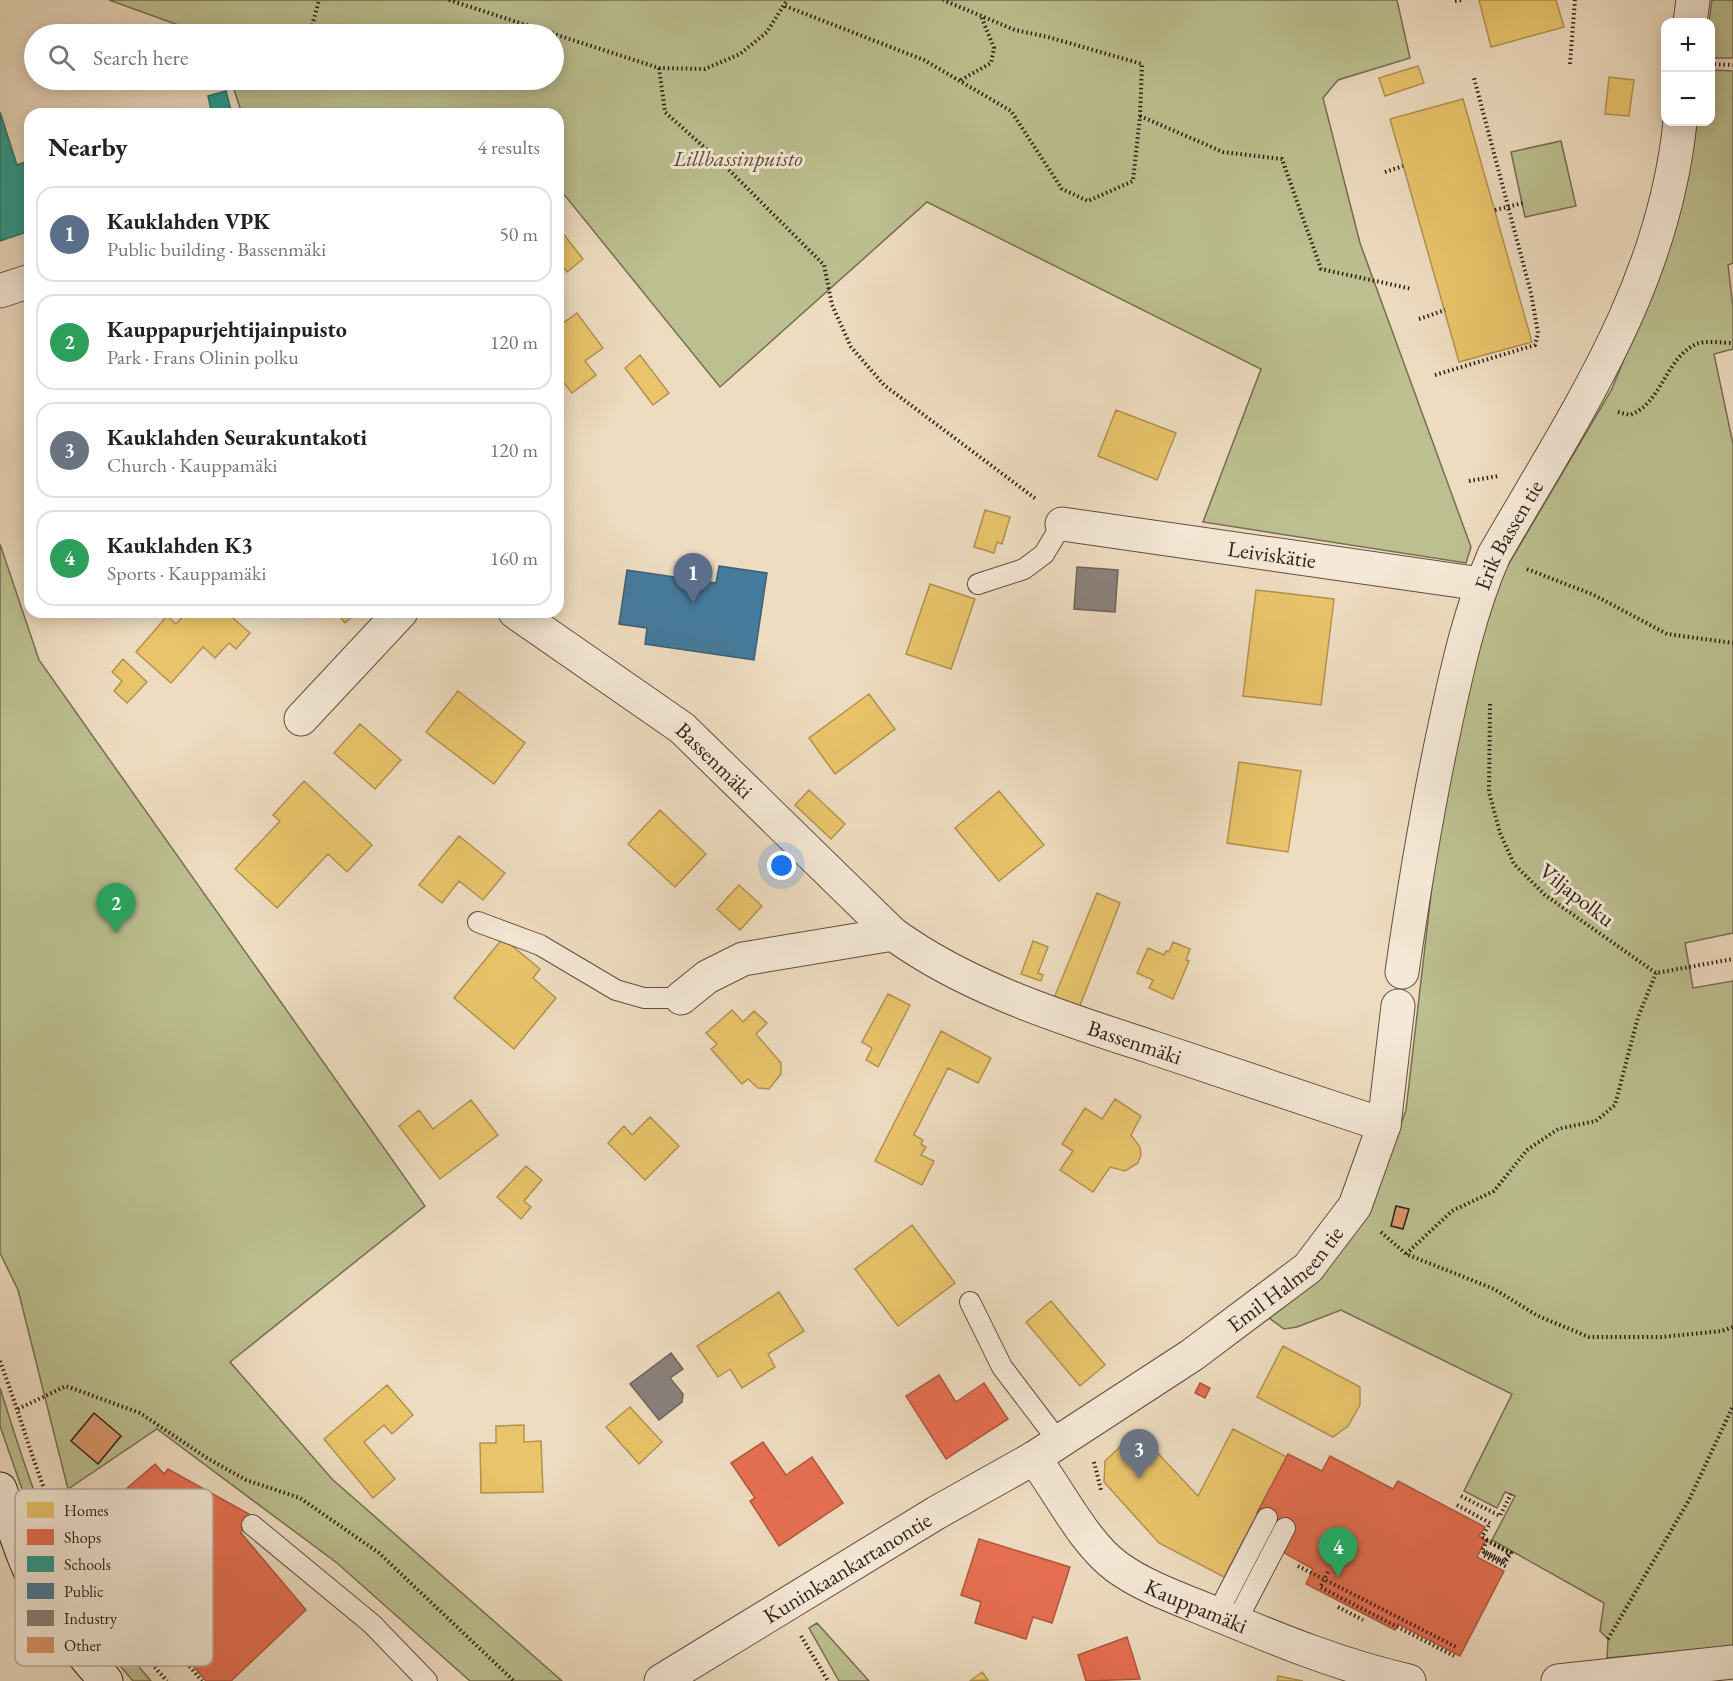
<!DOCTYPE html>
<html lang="en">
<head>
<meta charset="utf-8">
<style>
  :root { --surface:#fff; --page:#f6f6f6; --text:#222; --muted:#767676; --line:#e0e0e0; --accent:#8f2418 }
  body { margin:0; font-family:"EB Garamond",serif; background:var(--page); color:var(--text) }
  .controls { position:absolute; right:18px; top:18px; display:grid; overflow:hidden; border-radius:12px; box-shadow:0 3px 15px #0003 }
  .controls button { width:54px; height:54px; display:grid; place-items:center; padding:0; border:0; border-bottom:2px solid var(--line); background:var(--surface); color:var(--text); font:30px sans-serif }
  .you { position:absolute; left:782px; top:866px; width:21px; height:21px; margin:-15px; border:4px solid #fff; border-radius:50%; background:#1a73e8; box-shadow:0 0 0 9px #1a73e833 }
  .badge { display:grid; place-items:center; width:39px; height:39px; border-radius:50%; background:var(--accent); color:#fff; font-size:20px; font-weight:700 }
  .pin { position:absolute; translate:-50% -50px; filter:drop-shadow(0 2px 3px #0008) }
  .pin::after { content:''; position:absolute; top:32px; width:21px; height:18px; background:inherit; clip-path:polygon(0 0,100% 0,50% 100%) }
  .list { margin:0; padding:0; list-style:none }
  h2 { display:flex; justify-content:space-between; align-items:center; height:78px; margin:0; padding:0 24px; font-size:26px }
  h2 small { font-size:20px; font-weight:400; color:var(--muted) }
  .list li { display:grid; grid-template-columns:39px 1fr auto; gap:18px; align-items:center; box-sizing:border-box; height:96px; margin:0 12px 12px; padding:0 12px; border:2px solid var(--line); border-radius:18px }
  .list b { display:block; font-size:22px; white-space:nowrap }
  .list p { margin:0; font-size:20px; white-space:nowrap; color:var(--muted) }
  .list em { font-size:20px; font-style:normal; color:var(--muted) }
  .icon { flex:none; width:33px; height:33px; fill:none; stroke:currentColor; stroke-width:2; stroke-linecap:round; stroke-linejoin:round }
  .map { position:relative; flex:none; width:1733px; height:1681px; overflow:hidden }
  .search { position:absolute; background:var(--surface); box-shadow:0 3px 15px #0003; left:24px; top:24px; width:540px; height:66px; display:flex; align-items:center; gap:15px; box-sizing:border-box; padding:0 21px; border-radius:33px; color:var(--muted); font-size:22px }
  .panel { position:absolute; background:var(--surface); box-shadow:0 3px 15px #0003; left:24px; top:108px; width:540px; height:510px; border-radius:18px }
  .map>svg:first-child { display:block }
</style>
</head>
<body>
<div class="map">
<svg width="1733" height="1681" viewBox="0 0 1733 1681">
  <rect width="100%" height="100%" fill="#eedcc0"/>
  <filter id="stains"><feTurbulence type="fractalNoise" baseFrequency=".00333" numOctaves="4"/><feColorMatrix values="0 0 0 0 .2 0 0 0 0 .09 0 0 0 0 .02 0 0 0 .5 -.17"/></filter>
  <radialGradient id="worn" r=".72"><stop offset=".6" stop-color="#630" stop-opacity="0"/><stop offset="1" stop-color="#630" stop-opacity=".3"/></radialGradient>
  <path fill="#bcbf90" stroke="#766e52" stroke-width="1.5" d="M109,0H1397L1410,58L1338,80L1323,98L1360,243L1471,547L1466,563L1203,522L1261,369L927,202L720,387L558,187V114H242L231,80H554V34H203Z
    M1712,0H1733V58H1711L1709,22Z
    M1711,70L1733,71V263L1728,265L1733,308V349L1714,354L1733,444V933L1685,943L1693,988L1733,981V1646L1607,1658L1608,1639L1600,1631L1604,1603L1492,1540L1515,1496L1505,1492L1497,1508L1464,1491L1512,1394L1341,1310L1297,1327L1284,1329L1269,1318L1308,1285L1372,1204L1406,1110L1449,739L1491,594L1612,389L1658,275L1692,155L1697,122H1710Z
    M1561,141L1576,206L1525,217L1511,152Z
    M0,544L39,660L425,1206L230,1362L332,1479L562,1681H470L337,1563L157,1429L68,1489L18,1290L0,1253Z
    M0,1388C20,1450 39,1517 72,1573C94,1613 122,1647 151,1681H133L86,1626L45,1555L0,1426Z
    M817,1623L869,1681H839L809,1628Z"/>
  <path fill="#e9c46a" stroke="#b29250" stroke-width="1.5" d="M1479,0H1556L1564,27L1491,47Z
    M1418,66L1424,83L1385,96L1379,78Z
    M1609,77L1634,80L1629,116L1605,114Z
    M1463,99L1532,342L1459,362L1390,119Z
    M558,227L583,259L567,272L558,260Z
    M577,313L603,348L585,361L596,375L572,393L561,379L558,381V327Z
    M640,355L669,393L653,405L625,368Z
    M1116,410L1176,433L1157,480L1098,456Z
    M985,510L1010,517L1002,544L997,542L994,553L974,547Z
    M930,584L975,599L951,669L906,654Z
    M1256,590L1334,599L1321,705L1243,696Z
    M187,612H226L250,633L236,649L229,643L215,658L203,647L171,683L136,652L167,616L176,624Z
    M336,612H358L345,623Z
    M123,659L147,682L127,703L114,691L122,681L112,672Z
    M458,691L525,743L494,784L426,732Z
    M869,694L895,729L835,774L809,738Z
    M360,724L401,760L375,789L334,753Z
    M1239,762L1301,771L1288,852L1227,843Z
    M304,781L372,845L347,872L328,854L277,908L235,869L280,821L273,815Z
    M809,790L845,824L831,839L795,805Z
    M999,791L1044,845L999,881L955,828Z
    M660,810L706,854L675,887L628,844Z
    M459,836L505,873L483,900L459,881L442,903L419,885Z
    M739,885L762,906L740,930L717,909Z
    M1097,893L1120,903L1079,1008L1054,998Z
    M503,938L540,969L533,978L556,998L514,1049L454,998Z
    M1033,941L1048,947L1038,973L1043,975L1041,981L1021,974Z
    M1173,942L1190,949L1186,960L1189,961L1173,999L1149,988L1153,980L1137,973L1148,948L1164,955L1166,951L1169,952Z
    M888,994L910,1005L878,1067L866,1060L872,1048L862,1042Z
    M732,1010L743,1022L754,1011L767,1023L756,1034L781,1063V1074L769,1089L758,1088L748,1079L742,1084L711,1049L717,1044L706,1033Z
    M941,1031L991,1058L978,1083L948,1068L914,1135L923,1140L921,1144L926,1147L921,1155L934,1161L922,1185L875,1161Z
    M1115,1099L1141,1116L1131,1135L1140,1147L1141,1155L1138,1163L1125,1171L1110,1167L1093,1192L1060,1170L1073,1151L1062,1144L1085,1108L1102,1119Z
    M471,1100L498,1135L440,1179L399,1126L419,1110L433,1129Z
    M650,1117L679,1146L645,1180L608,1143L624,1126L632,1135Z
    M526,1166L542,1180L524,1201L531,1207L521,1219L497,1197Z
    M912,1225L955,1283L898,1326L855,1269Z
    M779,1292L804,1331L768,1354L775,1367L742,1388L730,1369L718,1377L697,1346Z
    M1051,1301L1105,1365L1080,1386L1026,1322Z
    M1283,1346L1360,1387V1405L1348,1426L1333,1437L1257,1397Z
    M387,1385L413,1415L392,1434L384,1425L364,1442L395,1479L373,1498L324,1439Z
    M630,1407L662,1442L639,1464L606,1427Z
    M524,1425V1442L541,1441L543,1492L481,1493L480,1443H496V1426Z
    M1233,1429L1287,1457L1224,1577L1159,1543L1104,1482L1105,1461L1137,1431L1198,1496Z
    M982,1672L988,1680L970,1681Z
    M1278,1676L1303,1681H1277Z"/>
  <path fill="#e76f51" stroke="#b0573f" stroke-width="1.5" d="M939,1375L956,1402L984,1383L1008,1419L946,1459L906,1396Z
    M1200,1383L1210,1388L1205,1398L1195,1393Z
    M763,1442L786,1475L812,1457L843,1503L779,1546L750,1501L755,1498L731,1463Z
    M1288,1454L1322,1471L1330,1456L1393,1489L1398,1481L1485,1527L1479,1536L1486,1540L1477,1557L1504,1571L1460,1656L1398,1624L1395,1630L1306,1584L1313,1569L1279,1550L1290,1530L1257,1513Z
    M155,1464L164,1474L168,1469L249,1514L241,1533L306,1610L231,1681H206L114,1572L124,1564L89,1521Z
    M979,1539L1070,1567L1052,1623L1033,1617L1026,1639L975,1623L981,1602L961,1595Z
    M1127,1637L1140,1679L1086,1681L1078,1655Z"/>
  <path fill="#2a9d8f" stroke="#2c776a" stroke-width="1.5" d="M226,91L232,114H212L208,96Z
    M0,112L17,165L30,160V231L0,241Z"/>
  <path fill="#457b9d" stroke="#3f5f74" stroke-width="1.5" d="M719,566L767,573L754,660L645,644L647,628L619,624L627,570L716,583Z"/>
  <path fill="#8a817c" stroke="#6f635d" stroke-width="1.5" d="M1077,567L1118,570L1115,612L1074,609Z
    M671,1353L683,1369L670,1378L683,1394L682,1402L659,1420L630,1384Z"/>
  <path fill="#d9966b" stroke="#301e15" stroke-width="1.5" d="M1396,1206L1409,1209L1403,1229L1391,1226Z
    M94,1413L121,1436L98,1464L71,1441Z"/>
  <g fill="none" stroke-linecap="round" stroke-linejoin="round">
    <defs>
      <path id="lane" d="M978,584L1024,569L1044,554L1062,524
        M478,922L540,945L616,990L644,998H681
        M970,1302L1002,1367L1059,1442
        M252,1525L372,1624L427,1681
        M1217,1614L1267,1518
        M1236,1622L1285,1528"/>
      <g id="street">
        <path d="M1690,22L1693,0"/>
        <path d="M0,291L30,281"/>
        <path id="s1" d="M1062,524L1481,584"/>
        <path id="s2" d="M515,612L682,728L893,934C969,989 1063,1018 1151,1047C1229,1073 1307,1099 1384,1125"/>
        <path d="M301,719L401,612"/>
        <path id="s3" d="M1402,972C1414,888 1428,804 1446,721C1458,665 1471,608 1494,555C1575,414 1663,288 1680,122"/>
        <path d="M681,998L707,977L743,959L893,934"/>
        <path id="s4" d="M1034,1458C1059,1491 1084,1543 1117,1567C1146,1588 1183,1600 1216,1614C1279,1640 1342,1666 1409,1681"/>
        <path id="s5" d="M661,1681L936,1513L1034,1458L1192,1355L1308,1268L1355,1206L1384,1125L1398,1006"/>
        <path d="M1558,1681L1733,1662"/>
      </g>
      <path id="secondary" d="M0,1489C14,1529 27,1572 49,1609C65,1635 86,1658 106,1681"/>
    </defs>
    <use href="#lane" stroke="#604e40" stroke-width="22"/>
    <use href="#street" stroke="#604e40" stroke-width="35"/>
    <use href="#secondary" stroke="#301e15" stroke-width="35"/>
    <path stroke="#301e15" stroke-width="4" stroke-dasharray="1.5 3" stroke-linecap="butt" d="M449,0L659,68L705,69L740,54L767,32L787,0
      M1455,1L1461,0
      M785,6L924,60L1011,111L1062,189L1088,201L1133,181L1140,116L1142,64L1048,37L1015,30L943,0
      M310,34L319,0
      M1570,64L1575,0
      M1710,64L1733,65
      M659,68L665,112L727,168L824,265L832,305L851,347L884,385L1036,499
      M961,80L991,63L994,48L981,16
      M1140,116L1223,152L1282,159L1321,269L1412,289
      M1385,172L1403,166
      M1495,210L1523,203
      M1419,319L1445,310
      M1435,375L1535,345L1538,333L1531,293L1474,78
      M1618,412L1630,415C1662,403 1665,359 1696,344C1705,340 1722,343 1733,343
      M1469,481L1498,476
      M1527,569L1594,595L1667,634L1733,643
      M1490,704L1489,792L1500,833L1514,864L1545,895L1656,973L1733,959
      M1381,1232L1406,1254L1494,1289L1538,1316L1589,1337H1661L1722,1331L1733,1327
      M1406,1254L1452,1211L1494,1191L1527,1150L1558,1129L1596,1121L1615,1105L1638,1017L1656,973
      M0,1361C23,1422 42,1496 72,1553C97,1601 131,1641 167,1681
      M18,1409L66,1386L140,1413L207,1458L246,1480L300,1498L379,1553L514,1681
      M1094,1462L1101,1490
      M1461,1496L1500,1516L1511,1494
      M1457,1505L1490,1523L1482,1537L1511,1553L1505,1563L1482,1551L1487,1541L1509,1553L1504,1561L1484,1551
      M1484,1552L1483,1555L1507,1567
      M1298,1566L1458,1648
      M1328,1572L1320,1587L1454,1656
      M1338,1607L1363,1620
      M801,1636L828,1681
      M1608,1639L1689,1500L1733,1406
      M146,1659L167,1640L202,1681"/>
    <use href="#lane" stroke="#f4e8d6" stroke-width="20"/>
    <use href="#street" stroke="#f4e8d6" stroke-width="33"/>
    <use href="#secondary" stroke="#f4e8d6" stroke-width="33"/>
  </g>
  <g text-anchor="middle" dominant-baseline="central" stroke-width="6" stroke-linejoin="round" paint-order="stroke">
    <g font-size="22" font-style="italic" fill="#5a4e3a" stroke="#f4e8d6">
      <text x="738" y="158">Lillbassinpuisto</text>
    </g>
    <g font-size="22" fill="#301e15" stroke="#f4e8d6">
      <text stroke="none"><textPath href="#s3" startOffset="452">Erik Bassen tie</textPath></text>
      <text stroke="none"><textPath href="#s1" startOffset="212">Leiviskätie</textPath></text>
      <text stroke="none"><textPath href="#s2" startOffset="249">Bassenmäki</textPath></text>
      <text transform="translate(1577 895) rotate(38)">Viljapolku</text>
      <text stroke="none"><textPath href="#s2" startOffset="764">Bassenmäki</textPath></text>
      <text stroke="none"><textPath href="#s5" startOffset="744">Emil Halmeen tie</textPath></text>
      <text stroke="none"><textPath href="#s5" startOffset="218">Kuninkaankartanontie</textPath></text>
      <text stroke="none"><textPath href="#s4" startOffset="226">Kauppamäki</textPath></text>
    </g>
  </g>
  <rect x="15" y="1489" width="198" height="177" rx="9" fill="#f4e8d6" stroke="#b9ab9c" stroke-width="1.5"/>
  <rect x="27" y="1502" width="27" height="16" fill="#e9c46a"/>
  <rect x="27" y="1529" width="27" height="16" fill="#e76f51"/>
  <rect x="27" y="1556" width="27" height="16" fill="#2a9d8f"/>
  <rect x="27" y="1583" width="27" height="16" fill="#457b9d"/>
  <rect x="27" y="1610" width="27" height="16" fill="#8a817c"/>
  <rect x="27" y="1637" width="27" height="16" fill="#d9966b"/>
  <g font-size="16" fill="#301e15">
    <text x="64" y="1516">Homes</text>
    <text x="64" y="1543">Shops</text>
    <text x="64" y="1570">Schools</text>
    <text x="64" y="1597">Public</text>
    <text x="64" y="1624">Industry</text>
    <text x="64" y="1651">Other</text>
  </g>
  <rect width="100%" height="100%" filter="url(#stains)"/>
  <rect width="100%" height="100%" fill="url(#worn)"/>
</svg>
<div class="controls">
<button>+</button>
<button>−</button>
</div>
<div class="you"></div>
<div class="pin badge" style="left:693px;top:603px;background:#5c6f8a">1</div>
<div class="pin badge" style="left:116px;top:933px;background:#2e9e5b">2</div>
<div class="pin badge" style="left:1139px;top:1479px;background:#6b7280">3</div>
<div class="pin badge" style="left:1338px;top:1577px;background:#2e9e5b">4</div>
<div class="search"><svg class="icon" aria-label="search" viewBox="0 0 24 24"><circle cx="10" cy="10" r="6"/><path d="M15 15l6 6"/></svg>Search here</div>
<section class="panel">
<h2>Nearby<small>4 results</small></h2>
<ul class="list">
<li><span class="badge" style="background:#5c6f8a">1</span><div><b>Kauklahden VPK</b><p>Public building · Bassenmäki</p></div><em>50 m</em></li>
<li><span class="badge" style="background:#2e9e5b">2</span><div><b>Kauppapurjehtijainpuisto</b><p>Park · Frans Olinin polku</p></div><em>120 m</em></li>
<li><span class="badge" style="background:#6b7280">3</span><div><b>Kauklahden Seurakuntakoti</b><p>Church · Kauppamäki</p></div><em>120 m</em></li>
<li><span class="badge" style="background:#2e9e5b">4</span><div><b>Kauklahden K3</b><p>Sports · Kauppamäki</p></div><em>160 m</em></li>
</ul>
</section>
</div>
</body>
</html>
